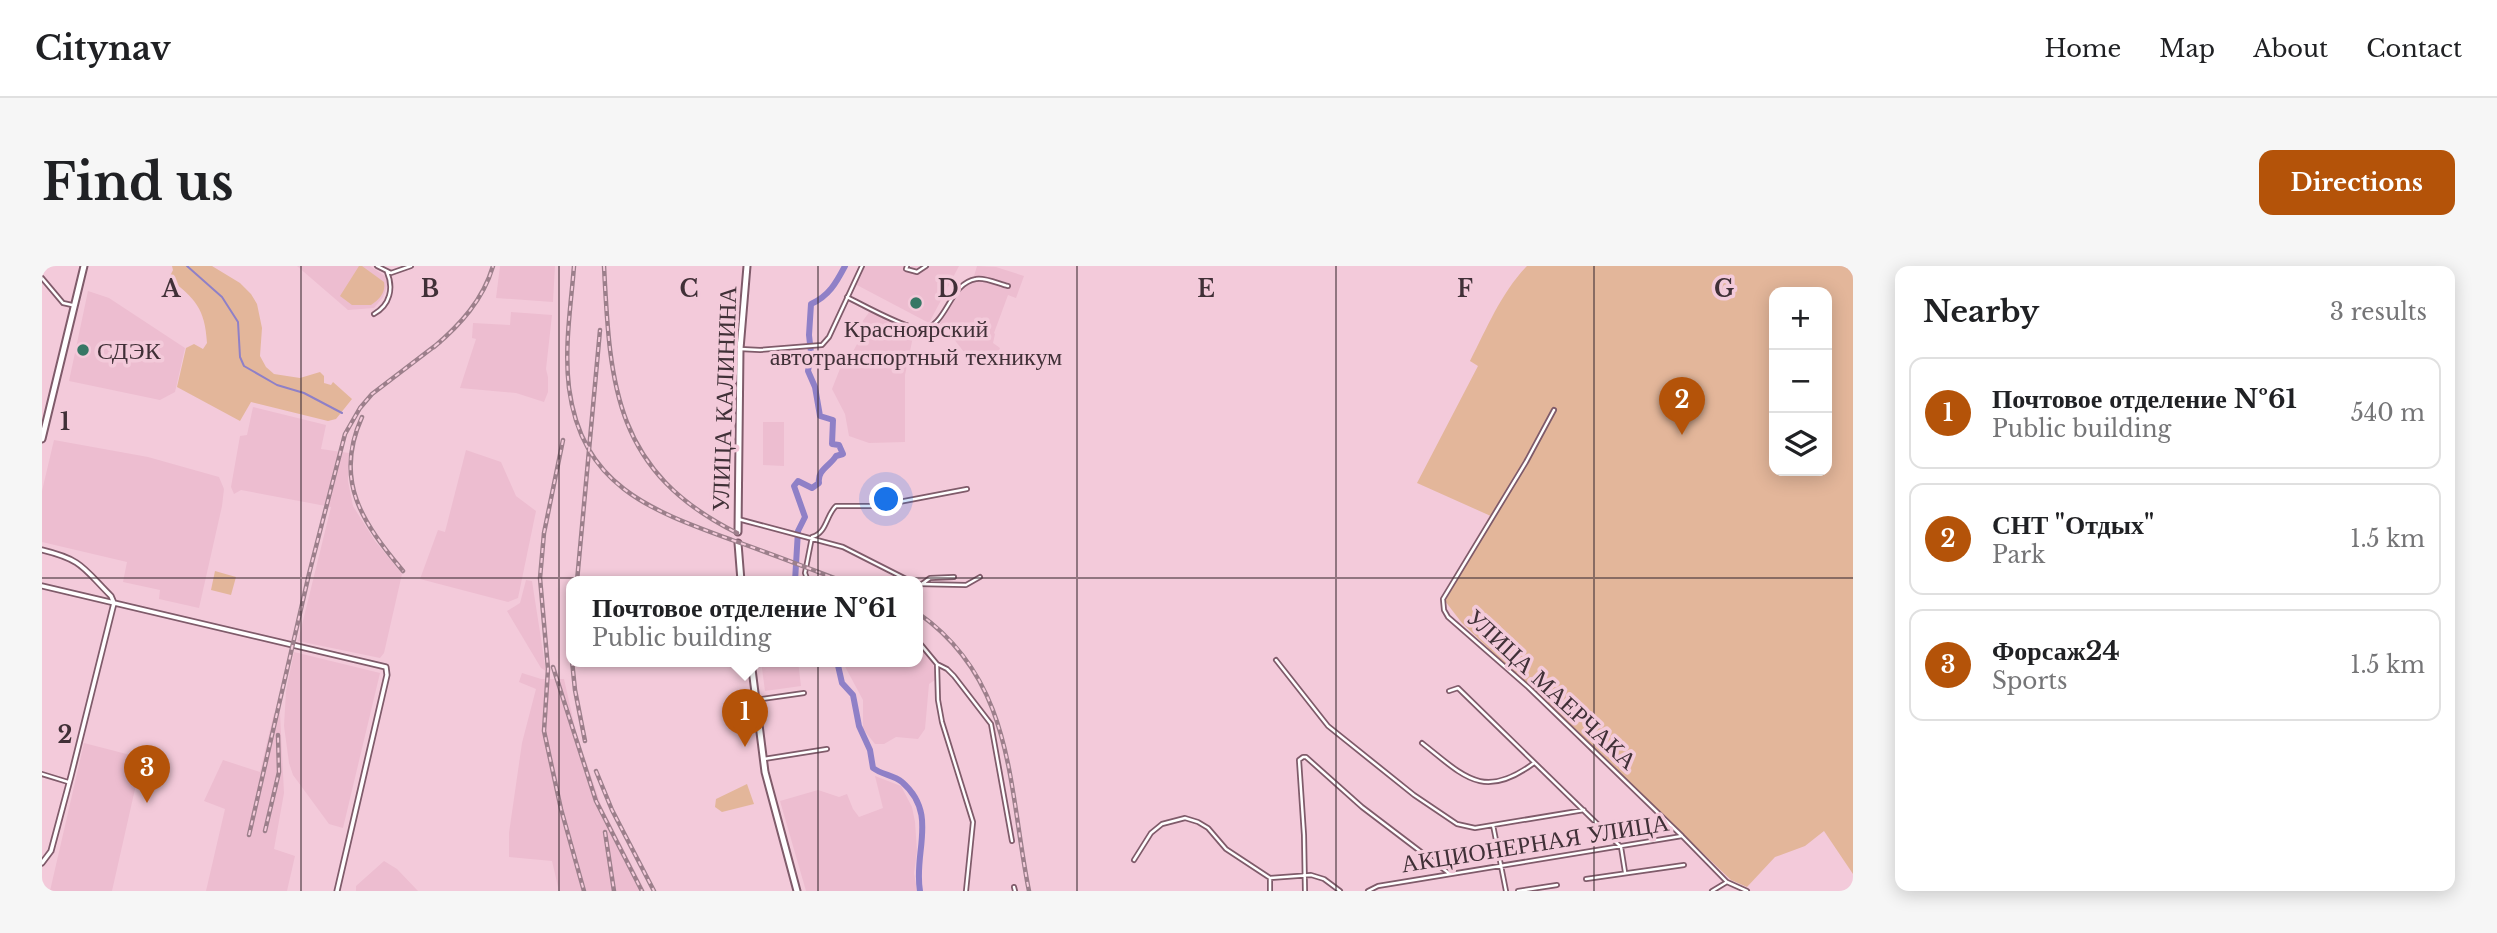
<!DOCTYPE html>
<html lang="en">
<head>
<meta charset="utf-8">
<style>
  :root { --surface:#fff; --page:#f6f6f6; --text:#202124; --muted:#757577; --line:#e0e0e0; --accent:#b45309 }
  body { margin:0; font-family:"Libre Baskerville",serif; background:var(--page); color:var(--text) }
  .controls { position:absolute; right:21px; top:21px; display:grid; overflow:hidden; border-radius:14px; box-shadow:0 4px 18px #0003 }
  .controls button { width:63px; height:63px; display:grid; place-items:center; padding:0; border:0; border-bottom:2px solid var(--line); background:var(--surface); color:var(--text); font:35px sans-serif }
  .you { position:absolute; left:845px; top:234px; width:24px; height:24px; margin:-18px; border:5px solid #fff; border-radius:50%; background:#1a73e8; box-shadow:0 0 0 10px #1a73e833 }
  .badge { display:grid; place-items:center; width:46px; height:46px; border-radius:50%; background:var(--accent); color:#fff; font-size:23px; font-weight:700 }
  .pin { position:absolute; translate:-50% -58px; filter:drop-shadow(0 2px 4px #0008) }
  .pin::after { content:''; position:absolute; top:37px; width:24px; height:21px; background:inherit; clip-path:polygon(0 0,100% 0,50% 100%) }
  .popup { position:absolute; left:524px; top:310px; width:357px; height:91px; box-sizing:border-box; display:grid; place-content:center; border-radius:14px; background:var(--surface); filter:drop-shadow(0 2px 5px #0005); font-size:23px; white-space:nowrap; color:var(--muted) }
  .popup b { font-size:26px; color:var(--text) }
  .popup::after { content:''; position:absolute; left:50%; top:100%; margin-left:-14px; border:14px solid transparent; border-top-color:var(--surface) }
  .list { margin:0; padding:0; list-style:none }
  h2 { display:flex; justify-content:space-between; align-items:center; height:91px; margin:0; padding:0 28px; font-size:30px }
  h2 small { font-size:23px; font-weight:400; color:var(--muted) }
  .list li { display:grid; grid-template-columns:46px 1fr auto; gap:21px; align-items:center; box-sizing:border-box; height:112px; margin:0 14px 14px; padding:0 14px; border:2px solid var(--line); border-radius:14px }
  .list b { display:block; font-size:26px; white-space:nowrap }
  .list p { margin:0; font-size:23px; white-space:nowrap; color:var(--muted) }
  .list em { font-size:23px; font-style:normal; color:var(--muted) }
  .icon { flex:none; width:38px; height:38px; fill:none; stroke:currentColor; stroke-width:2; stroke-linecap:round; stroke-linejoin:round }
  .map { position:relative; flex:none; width:1811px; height:625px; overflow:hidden; border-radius:14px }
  header { display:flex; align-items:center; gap:42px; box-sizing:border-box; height:98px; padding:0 35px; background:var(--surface); border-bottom:2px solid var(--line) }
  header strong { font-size:33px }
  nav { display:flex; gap:38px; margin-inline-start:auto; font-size:24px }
  .intro { display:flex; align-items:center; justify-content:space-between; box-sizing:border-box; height:168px; padding:0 42px }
  h1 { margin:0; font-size:49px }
  .button { padding:18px 32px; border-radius:14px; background:var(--accent); color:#fff; font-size:24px; font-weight:700 }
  main { display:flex; gap:42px; padding:0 42px }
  aside { flex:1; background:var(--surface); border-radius:14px; box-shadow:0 4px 18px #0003 }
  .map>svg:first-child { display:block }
</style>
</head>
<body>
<header>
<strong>Citynav</strong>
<nav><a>Home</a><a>Map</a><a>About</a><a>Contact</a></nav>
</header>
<div class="intro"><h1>Find us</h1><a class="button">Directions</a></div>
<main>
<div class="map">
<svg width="1811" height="625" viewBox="0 0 1811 625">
  <rect width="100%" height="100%" fill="#f3cada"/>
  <path fill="#edbdd0" d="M255,0H328L346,12L347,15L341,31L332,42L306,44Z
    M458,0H513L511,36L454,32Z
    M822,0H917L887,57L813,18Z
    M935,0L954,1L982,10L974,32L966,29L952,67L953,68L951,77L958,82L950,100L929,95L911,72L897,59L919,24L930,17Z
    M46,25L67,32L143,82L133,126L118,134L27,115Z
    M828,45L872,66L863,109V176L827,177L807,170L803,148L790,123L803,90L808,91L821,67L817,60Z
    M469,46L510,49L504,103L506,111V126L502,136L474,127L418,122L434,73L430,72L431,57L468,59Z
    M211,141L284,159L279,183L307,187L306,215L311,240L333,275L360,308L342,387L338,392L256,375L289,241L199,224L192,228L189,221L198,170L205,169Z
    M721,156H742V200L721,199Z
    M12,174L106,191L177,211L182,223L180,240L157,342L117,333L118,324L81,316L85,296L0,276V225Z
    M424,184L459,196L474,230L494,245L476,332L466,336L378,313L396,264L403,266Z
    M484,314L490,315L504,405L499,402L465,345L478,337Z
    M876,380L887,390L892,402L893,414L887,418L883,463L876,473L854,471L842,478H833L821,463V434L800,395H876Z
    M252,386L338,407L301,562L287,558L251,509L247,497L242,460L244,425Z
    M719,395H756L759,420L723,425Z
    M480,407L499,413H522L534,466L559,539L603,625H517L510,595L467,591V567L480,477L494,423L477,416Z
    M232,447H238L242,527L232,583L253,590L245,625H164L183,543L162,535L181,494L218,506Z
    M42,477L100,492L70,625H8Z
    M833,510L859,520L870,541L873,556L875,585L872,607L875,625H764L738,535L776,524L797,531L805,528L811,543L817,551L841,542Z
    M342,595L355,603L376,625H314V620Z"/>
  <path fill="#e3b69a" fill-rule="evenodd" d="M130,0H170L198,17L209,28L215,38L220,62L218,90L224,101L232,108L258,112L278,106L282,110V117L289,119L291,116L310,133L294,153L286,155L209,136L198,155L135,121L144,82L152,78L161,83L165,77C163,42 153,33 127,12L131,4Z
    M317,0H320L342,16C344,26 338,33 329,39H310L298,30Z
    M1485,0H1811V608L1782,565L1763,580L1733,591L1705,621L1689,614L1420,357L1403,335L1451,251L1375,217L1436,100L1428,95C1445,62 1459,27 1485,0ZM1732,26H1785V205H1732Z
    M173,305L194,311L189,329L169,324Z
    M705,518L712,538L680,546L673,541L674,533Z"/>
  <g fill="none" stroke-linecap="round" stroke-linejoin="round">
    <path stroke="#8f80c7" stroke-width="2" d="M145,0L180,31L196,56L198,91L202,100L235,119L262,127L300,147"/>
    <path stroke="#8f80c7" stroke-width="6" d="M753,315L756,265L763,251L752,220L756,215L770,222L777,217C775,204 788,200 794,190L801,188L797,179L790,178L791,154L778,150L773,121L766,105L769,87L767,69L769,38C787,30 794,17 803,0
      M795,395L800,417L811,429L817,460L828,484L831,502C840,509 852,509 860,516C897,548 871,586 878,625"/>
    <defs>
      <path id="minor" d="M335,0L349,7L369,0
        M865,0L864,3L875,6L884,0
        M0,12L21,37L30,39
        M805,31C819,38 866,64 880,63C905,61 907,17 934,13C943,11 957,18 966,20
        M332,48C348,39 352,22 345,6
        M698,83L718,84L780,79L787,71L820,0
        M1512,144L1484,196L1401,333L1402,344L1406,351L1486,421L1640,570
        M696,253L801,281L868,315
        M766,315L763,307L770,271C785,267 784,249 794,240H836L925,223
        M876,318L924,319L938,311
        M880,318L888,312L912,311
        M876,375L895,398L896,434L900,456L931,556L924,625
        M1234,394L1286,460L1372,529L1415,558L1433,562L1542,544
        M895,398L905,403L912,410L949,458L970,575
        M1407,425L1416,422L1579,581L1583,606
        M713,434L762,427
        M1380,477C1422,510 1441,535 1492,497
        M722,493L785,483
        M0,508L26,516
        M1451,559L1464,625
        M1092,594L1109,567L1120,558L1143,552L1156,556L1166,562L1184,583L1228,612L1269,609L1282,613L1298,625
        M1228,612V625
        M1544,613L1642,599
        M972,621L973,625
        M1263,625L1262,569L1257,494L1261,491H1264L1320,541L1408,608
        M1326,625L1336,620L1640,570L1685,616L1705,625
        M1476,625L1515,619
        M1670,625L1685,616"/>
      <path id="tertiary" d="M0,284C41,294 41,302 69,330L72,337L29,510L9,585L0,597
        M0,320L344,401L345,409L295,625"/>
      <path id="primary" d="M0,173L42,0
        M696,266L698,83L705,0
        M696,277L699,315
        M709,395L723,506L755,625"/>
    </defs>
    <use href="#minor" stroke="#7f5b6a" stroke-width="6"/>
    <use href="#tertiary" stroke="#7f5b6a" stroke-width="7"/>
    <use href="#primary" stroke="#7f5b6a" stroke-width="9"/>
    <use href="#minor" stroke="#fff" stroke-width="2.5"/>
    <use href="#tertiary" stroke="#fff" stroke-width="3.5"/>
    <use href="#primary" stroke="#fff" stroke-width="5"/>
    <defs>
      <path id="rail" d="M532,0C529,39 522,82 527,122C540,220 608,244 690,274C727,287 763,301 800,315
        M562,0C568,122 573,206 695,267
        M392,81C418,59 441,34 451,0
        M320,151C291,215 321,257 361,305
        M521,174L502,267L498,312L506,403L502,465L519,543L542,625
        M535,315L558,64
        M876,347C973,415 966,521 987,625
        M530,349V395
        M530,395L533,424L543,475
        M511,401L554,535L600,625
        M554,505L570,544L612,625
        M223,565L237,506L236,469
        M563,566L572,625
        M207,569L267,308L303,168L318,142L330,128L398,76"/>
    </defs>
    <use href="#rail" stroke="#9c7f8b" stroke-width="4.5"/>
    <use href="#rail" stroke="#f3cada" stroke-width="2" stroke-dasharray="5" stroke-linecap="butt"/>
  </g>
  <path fill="none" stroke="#403037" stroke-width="2" stroke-opacity="0.55" d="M259,0V625M517,0V625M776,0V625M1035,0V625M1294,0V625M1552,0V625M0,312H1811"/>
  <g fill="#377765" stroke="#f3cada" stroke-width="2.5">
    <circle cx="874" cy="37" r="7"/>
    <circle cx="41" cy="84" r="7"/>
  </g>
  <g text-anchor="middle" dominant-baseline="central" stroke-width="7" stroke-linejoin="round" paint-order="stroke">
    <g font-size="24" fill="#403037" stroke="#f3cada">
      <text x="874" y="62">Красноярский<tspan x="874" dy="28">автотранспортный техникум</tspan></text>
      <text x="55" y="84" text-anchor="start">СДЭК</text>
    </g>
    <g font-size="24" fill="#403037" stroke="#f3cada">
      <text transform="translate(682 133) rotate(-88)">УЛИЦА КАЛИНИНА</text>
      <text transform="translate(1510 423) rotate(43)">УЛИЦА МАЕРЧАКА</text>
      <text transform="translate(1493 577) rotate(-9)">АКЦИОНЕРНАЯ УЛИЦА</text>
    </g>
  </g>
  <g font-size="23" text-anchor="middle" font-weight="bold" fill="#403037" stroke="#f3cada" stroke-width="7" stroke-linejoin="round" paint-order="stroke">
    <text x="129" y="31">A</text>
    <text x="388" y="31">B</text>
    <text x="647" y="31">C</text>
    <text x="906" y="31">D</text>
    <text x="1164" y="31">E</text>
    <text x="1423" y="31">F</text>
    <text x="1682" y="31">G</text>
    <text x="23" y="164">1</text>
    <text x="23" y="477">2</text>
  </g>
</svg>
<div class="controls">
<button>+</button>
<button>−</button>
<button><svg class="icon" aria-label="layers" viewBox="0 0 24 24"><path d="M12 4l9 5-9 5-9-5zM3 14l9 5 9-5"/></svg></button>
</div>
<div class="you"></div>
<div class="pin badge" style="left:703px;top:481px">1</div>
<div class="popup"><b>Почтовое отделение №61</b>Public building</div>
<div class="pin badge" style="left:1640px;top:169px">2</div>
<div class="pin badge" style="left:105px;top:537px">3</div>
</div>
<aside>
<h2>Nearby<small>3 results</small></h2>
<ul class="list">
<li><span class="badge">1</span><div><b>Почтовое отделение №61</b><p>Public building</p></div><em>540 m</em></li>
<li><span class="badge">2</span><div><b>СНТ &quot;Отдых&quot;</b><p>Park</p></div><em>1.5 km</em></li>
<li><span class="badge">3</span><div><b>Форсаж24</b><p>Sports</p></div><em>1.5 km</em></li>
</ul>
</aside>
</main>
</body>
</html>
